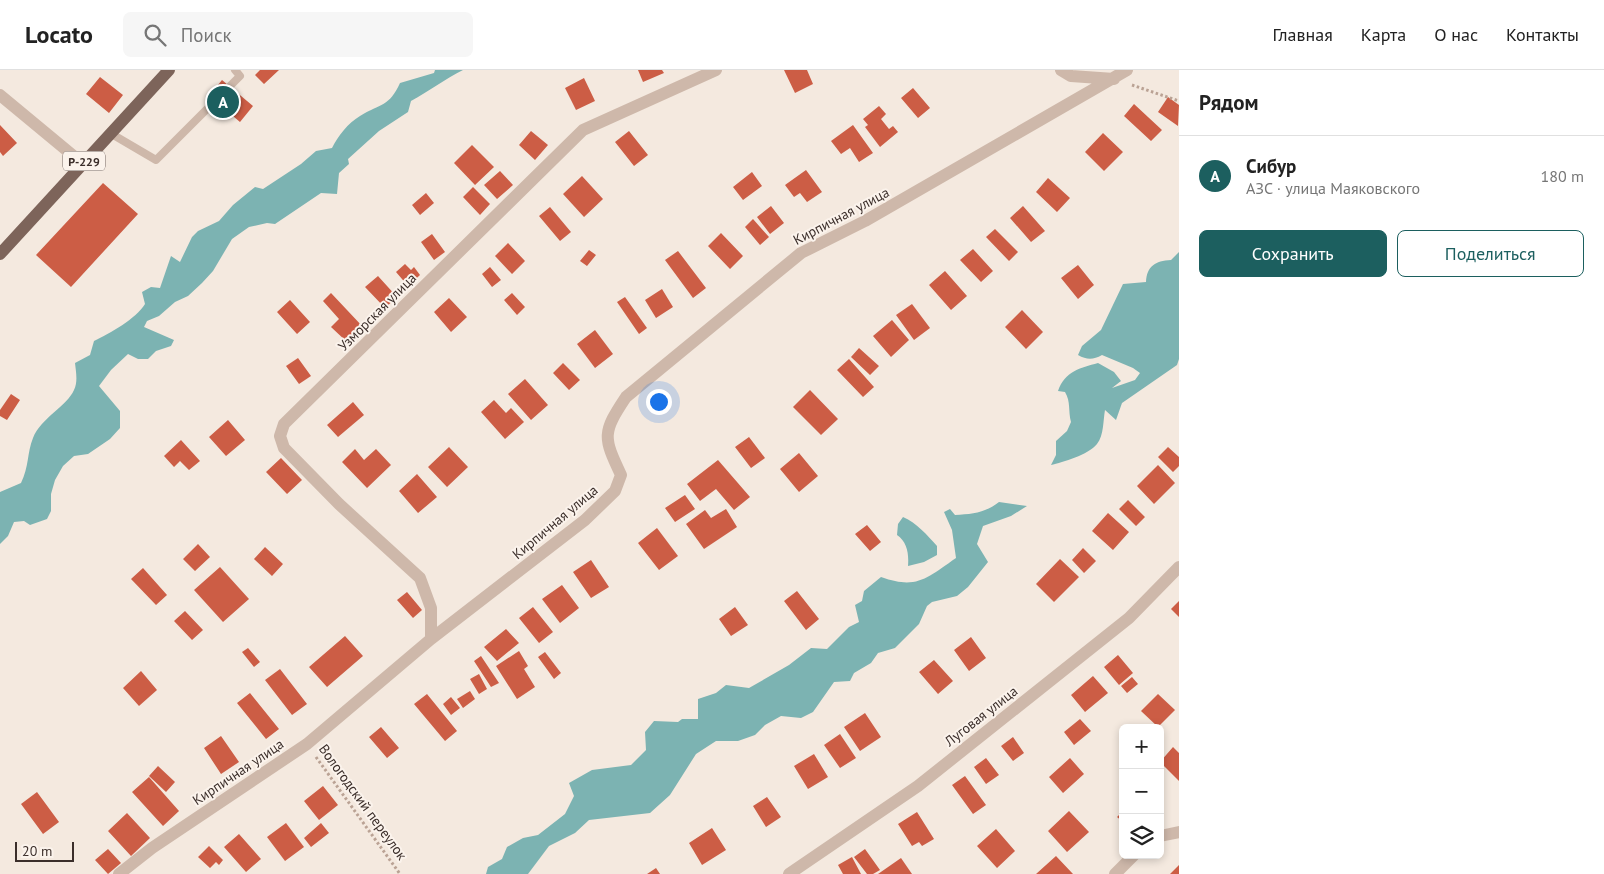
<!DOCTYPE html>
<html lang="ru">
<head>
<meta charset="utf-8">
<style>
  :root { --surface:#fff; --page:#f6f6f6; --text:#222; --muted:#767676; --line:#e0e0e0; --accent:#1c5f5f }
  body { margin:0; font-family:"PT Sans",sans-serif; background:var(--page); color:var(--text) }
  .controls { position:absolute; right:15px; bottom:15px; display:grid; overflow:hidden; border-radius:8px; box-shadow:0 2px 8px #0003 }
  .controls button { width:45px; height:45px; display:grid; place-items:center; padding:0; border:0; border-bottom:1px solid var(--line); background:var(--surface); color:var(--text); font:25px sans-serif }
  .scale { position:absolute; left:15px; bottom:12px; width:59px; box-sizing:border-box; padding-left:5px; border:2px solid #3b2e2a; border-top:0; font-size:14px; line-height:18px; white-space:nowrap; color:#3b2e2a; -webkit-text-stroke:4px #fbf3ec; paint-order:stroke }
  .you { position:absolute; left:658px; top:331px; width:18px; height:18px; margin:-12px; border:4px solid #fff; border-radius:50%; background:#1a73e8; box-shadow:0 0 0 8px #1a73e833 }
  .badge { display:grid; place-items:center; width:32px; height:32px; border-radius:50%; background:var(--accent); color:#fff; font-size:16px; font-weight:700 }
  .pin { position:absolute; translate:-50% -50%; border:2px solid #fff; box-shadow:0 1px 5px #0006 }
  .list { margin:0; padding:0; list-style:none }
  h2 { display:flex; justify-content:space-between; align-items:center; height:65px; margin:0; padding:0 20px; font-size:21px }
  h2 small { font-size:16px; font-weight:400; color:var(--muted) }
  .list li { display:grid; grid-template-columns:32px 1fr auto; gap:15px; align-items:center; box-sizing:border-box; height:80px; padding:0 20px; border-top:1px solid var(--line) }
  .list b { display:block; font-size:19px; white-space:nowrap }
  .list p { margin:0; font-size:16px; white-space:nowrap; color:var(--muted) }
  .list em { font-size:16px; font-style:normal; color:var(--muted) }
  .actions { display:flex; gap:10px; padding:15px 20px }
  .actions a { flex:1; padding:11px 0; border:1px solid var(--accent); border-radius:8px; text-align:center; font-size:18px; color:var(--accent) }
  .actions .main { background:var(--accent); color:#fff }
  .icon { flex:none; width:28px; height:28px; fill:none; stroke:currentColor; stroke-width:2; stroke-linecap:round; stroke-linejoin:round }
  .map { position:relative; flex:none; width:1179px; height:804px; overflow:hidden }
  header { display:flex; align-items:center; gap:30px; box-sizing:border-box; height:70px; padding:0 25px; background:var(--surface); border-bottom:1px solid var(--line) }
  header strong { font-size:24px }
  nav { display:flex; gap:28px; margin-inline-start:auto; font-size:18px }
  .search { width:350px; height:45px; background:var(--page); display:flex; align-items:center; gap:12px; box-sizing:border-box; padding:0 18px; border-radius:8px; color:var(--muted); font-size:19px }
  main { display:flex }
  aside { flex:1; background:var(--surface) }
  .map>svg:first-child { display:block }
</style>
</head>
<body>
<header>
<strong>Locato</strong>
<div class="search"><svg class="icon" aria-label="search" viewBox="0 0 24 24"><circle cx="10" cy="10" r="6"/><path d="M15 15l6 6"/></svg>Поиск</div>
<nav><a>Главная</a><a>Карта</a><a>О нас</a><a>Контакты</a></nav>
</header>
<main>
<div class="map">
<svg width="1179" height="804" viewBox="0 0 1179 804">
  <rect width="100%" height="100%" fill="#f4e9df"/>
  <path fill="#7cb3b2" d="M435,0H463C445,9 429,21 411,31L408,42L379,61L348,89L349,94L339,103L337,124L321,123L275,154L267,153L249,157L232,169L213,201L202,213L188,226L175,232L159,246L147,251L144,257L174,270L171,276L156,281L148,289H138L128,284L111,300L99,316L120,341V358L110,369L88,384L74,386L63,396L55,410L51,424V441L47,449L30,455L24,451L14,452L8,466L0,474V422L21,413C29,397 27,383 33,368C41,348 67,336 74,320C78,312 76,302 75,293L90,285L94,271C110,263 136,249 145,234L142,222L151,217L160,218L171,186L180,192L192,167L198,161L219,151L233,135L255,117L263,119L301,94L316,81L332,78C338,66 348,53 360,46C381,33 389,37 400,13L434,3Z
    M1179,182V289L1177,295L1122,333L1116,350L1105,340C1103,351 1104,365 1097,374C1088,385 1063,392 1051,395L1056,385V371L1067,361L1071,352C1068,341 1071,332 1065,322L1058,321C1065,301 1080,298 1098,293L1114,302L1121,311L1112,318L1135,310L1140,303L1133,298L1102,285C1093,290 1087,290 1078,285L1082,276L1101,260L1123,214L1146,212C1147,196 1155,191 1171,190Z
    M999,432L1027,436L1011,446L983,456L977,474L988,492L968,517L957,526L932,532L927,536L919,554L895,578L878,583L871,593L854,603L850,611L834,612L813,642L801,648L781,646L765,655L755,665L738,671H716L696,684L670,725L650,743L589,750L575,763L549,776L528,804H486L488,797L502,789L507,777L523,768L538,765L565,744L574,726L569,713L592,700L631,695L646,680L645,662L654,651L678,652L682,649H698V629L716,623L726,615L749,618L789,595L811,578L827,579L849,557L859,552L855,535L862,531L864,521L881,507C917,520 927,508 956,488L952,460L944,442L950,439L955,445C972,444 985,443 999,432Z
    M903,447C917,453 927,465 937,476V485L924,492L908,496C909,483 907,472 897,465L898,454Z"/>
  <path fill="#cc5d45" d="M260,0H279L264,14L255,5Z
    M638,0H662L664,3L643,12Z
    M784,0H807L813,14L795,23Z
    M100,7L123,25L109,43L86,24Z
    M584,8L595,31L576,40L565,18Z
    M222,10L253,36L240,52L209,26Z
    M913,18L930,38L918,48L901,28Z
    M1168,27L1179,35L1178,56L1158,42Z
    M1134,34L1162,60L1151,71L1124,46Z
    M879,36L886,44L881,49L889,59L893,56L898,62L880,77L865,57L868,55L863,49Z
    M0,55L17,73L3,86L0,82Z
    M853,55L873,83L859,92L850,78L841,84L831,71Z
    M531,61L548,75L535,90L519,75Z
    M629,61L648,85L634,96L615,72Z
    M1103,63L1123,82L1104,101L1085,82Z
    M472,75L494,97L475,115L454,93Z
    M806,100L822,122L807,132L800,123L794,127L785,115Z
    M500,101L513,115L497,129L484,115Z
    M752,102L762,116L743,130L733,117Z
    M582,106L603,129L584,147L563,124Z
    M1048,108L1070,128L1057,142L1036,122Z
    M103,113L138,144L71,217L36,185Z
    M473,117L490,134L480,145L463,127Z
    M426,123L434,133L420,145L412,135Z
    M771,136L784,153L770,164L757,147Z
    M1023,136L1045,161L1031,172L1010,148Z
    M550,137L571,162L560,171L539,146Z
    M753,149L769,167L760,175L745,157Z
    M995,159L1018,182L1009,191L986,167Z
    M721,163L743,186L730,199L708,176Z
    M432,164L445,182L434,190L421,172Z
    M508,173L525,191L512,204L495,186Z
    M973,179L993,201L981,212L960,190Z
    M589,180L596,185L587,196L580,191Z
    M678,181L706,218L693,228L665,190Z
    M405,194L411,200L414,197L420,205L408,216L396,202Z
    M1078,195L1094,215L1078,229L1061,208Z
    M490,197L501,210L492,217L482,204Z
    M945,201L967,226L951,240L929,215Z
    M378,206L397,227L385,238L365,217Z
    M662,219L673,237L656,248L645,230Z
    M331,223L363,257L347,272L331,257L339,249L323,231Z
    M512,223L525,237L517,245L504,230Z
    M625,227L647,258L639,264L617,232Z
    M449,228L467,247L451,262L434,242Z
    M290,230L310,252L297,264L277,242Z
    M912,234L930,258L914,270L896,245Z
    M1022,240L1043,262L1026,279L1005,257Z
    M892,250L909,270L891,287L873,266Z
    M595,260L613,284L595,298L577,274Z
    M859,278L879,296L870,305L851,287Z
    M298,288L311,306L299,314L286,296Z
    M849,289L874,317L863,327L837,300Z
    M563,293L580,310L569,320L553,303Z
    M525,309L548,335L531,350L508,324Z
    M810,320L838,349L821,365L793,337Z
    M11,324L20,330L7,350L0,346V340Z
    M494,330L506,343L511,338L524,352L505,369L481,342Z
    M353,332L364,345L338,367L327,355Z
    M228,350L245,370L226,386L209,367Z
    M749,367L765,388L751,398L735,377Z
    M181,370L200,391L189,400L180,391L174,397L164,386Z
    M449,377L468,397L447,417L428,397Z
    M1168,377L1179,387V396L1173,402L1158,387Z
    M355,379L364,390L376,379L391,395L367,418L342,392Z
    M799,383L818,406L799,422L780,399Z
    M281,388L302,410L287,424L266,402Z
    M718,390L750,427L734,440L716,419L700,431L687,414Z
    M1158,395L1175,413L1154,434L1137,416Z
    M417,404L437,427L418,443L399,421Z
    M685,425L695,439L675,452L665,438Z
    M1128,430L1145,447L1136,456L1119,439Z
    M726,439L737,457L704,479L686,454L705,440L711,448Z
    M1108,443L1129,462L1113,480L1092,461Z
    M867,455L881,472L870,481L855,464Z
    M657,458L678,486L659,500L638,473Z
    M198,474L210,487L195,501L183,489Z
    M265,477L283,494L272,506L254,489Z
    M1083,478L1096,491L1084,503L1072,490Z
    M1060,489L1079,507L1054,532L1036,514Z
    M591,490L609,517L591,528L573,502Z
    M220,497L249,529L223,552L194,520Z
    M143,498L167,525L156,535L131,509Z
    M562,515L579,538L560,553L542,529Z
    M797,521L819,549L806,560L784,531Z
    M407,522L422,540L413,548L397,530Z
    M1179,531V547L1171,539Z
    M533,537L553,562L539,573L519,548Z
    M735,537L748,555L731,566L719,549Z
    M185,541L203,560L192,570L174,551Z
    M506,559L519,573L497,591L484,577Z
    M345,566L363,586L327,617L309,597Z
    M971,567L986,588L969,601L954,580Z
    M248,578L260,592L254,597L242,582Z
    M519,581L528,596L524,599L535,617L517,629L496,596Z
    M545,582L561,603L554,609L538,587Z
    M1118,585L1133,603L1119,615L1104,597Z
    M481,586L499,613L491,617L474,591Z
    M934,590L953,611L938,624L919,602Z
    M280,599L307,634L292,645L265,610Z
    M141,601L157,620L139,636L123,618Z
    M479,604L487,619L479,624L470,609Z
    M1093,606L1108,623L1085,642L1071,625Z
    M1132,607L1138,614L1127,623L1121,616Z
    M470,621L475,629L463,638L457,629Z
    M250,623L279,659L266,669L237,633Z
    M427,624L457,661L445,671L414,634Z
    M1158,624L1175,640L1158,657L1141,641Z
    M451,627L460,638L451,645L443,634Z
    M865,643L881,667L860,681L844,657Z
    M1080,649L1091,661L1074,675L1064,662Z
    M381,657L399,678L387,688L369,667Z
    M840,664L856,688L840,698L824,675Z
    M221,666L239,692L221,704L204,678Z
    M1013,667L1024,683L1013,691L1001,676Z
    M1173,677L1179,683V711L1160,692Z
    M814,684L828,707L808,719L794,696Z
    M986,688L999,705L986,714L974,697Z
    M1070,688L1084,704L1063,723L1049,707Z
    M158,696L175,712L166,722L149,706Z
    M965,706L986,735L973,744L952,715Z
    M149,707L179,741L163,756L132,722Z
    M323,716L338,735L319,750L304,731Z
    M37,722L59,752L43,764L21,734Z
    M767,727L781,747L766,757L753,736Z
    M1069,741L1089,762L1067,782L1048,761Z
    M1123,741V752L1117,747Z
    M917,742L934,769L922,776L919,772L912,776L898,754Z
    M127,743L150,768L131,786L108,761Z
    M286,753L304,777L285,791L267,767Z
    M321,753L329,763L311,777L304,768Z
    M712,758L726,780L702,795L689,773Z
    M996,759L1015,781L997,798L977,776Z
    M239,764L261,789L246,802L224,777Z
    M209,776L223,790L219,795L216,792L210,798L198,787Z
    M108,779L121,793L108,804L95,790Z
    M865,779L880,800L873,804H867L854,787Z
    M1056,786L1073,804H1036Z
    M852,787L861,804H843L838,795Z
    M901,788L912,804H878Z
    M1179,795V804H1170Z
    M656,798L660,804H647Z"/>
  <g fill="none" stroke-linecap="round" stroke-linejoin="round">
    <path stroke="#baa294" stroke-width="3" stroke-dasharray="2.5 2.5" stroke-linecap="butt" d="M1132,15L1179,31
      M316,687L400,804"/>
    <path stroke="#ceb8aa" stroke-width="8" d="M110,63L156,90L240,6L235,0"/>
    <path stroke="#ceb8aa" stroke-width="12" d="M1061,0L1071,6L1114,9
      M0,25L82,93
      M431,569V538L420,508L339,434L284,378L280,366L284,354L583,60L716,0
      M1160,766L1179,762
      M119,804L152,778L307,674L431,569L585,450L615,421L621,405C603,367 602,363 626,327L801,183L865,151L1127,0
      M789,804L918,716L1129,548L1179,497
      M1115,804L1134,785"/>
    <path stroke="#7d645a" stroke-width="12" d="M0,184L169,0"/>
  </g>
  <g text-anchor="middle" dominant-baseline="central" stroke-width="4" stroke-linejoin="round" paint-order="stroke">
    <rect fill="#fbf3ec" stroke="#756964" stroke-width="1" x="63" y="81.5" width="42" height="19" rx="4"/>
    <g font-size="12" font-weight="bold" fill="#3b2e2a">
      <text x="84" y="91">Р-229</text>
    </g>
    <g font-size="14" fill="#3b2e2a" stroke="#fbf3ec">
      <text transform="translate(841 146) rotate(-28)">Кирпичная улица</text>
      <text transform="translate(377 242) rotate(-45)">Узморская улица</text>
      <text transform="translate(555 452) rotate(-40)">Кирпичная улица</text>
      <text transform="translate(981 646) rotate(-38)">Луговая улица</text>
      <text transform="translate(238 702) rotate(-34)">Кирпичная улица</text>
      <text transform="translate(363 732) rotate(54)">Вологодский переулок</text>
    </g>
  </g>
</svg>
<div class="controls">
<button>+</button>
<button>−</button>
<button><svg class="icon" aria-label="layers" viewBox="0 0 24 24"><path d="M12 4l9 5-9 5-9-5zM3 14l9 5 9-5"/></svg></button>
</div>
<div class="scale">20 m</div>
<div class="you"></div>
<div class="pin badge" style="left:223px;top:32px">A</div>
</div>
<aside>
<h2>Рядом<small></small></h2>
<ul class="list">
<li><span class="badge">A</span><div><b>Сибур</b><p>АЗС · улица Маяковского</p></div><em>180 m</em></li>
</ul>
<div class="actions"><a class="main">Сохранить</a><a>Поделиться</a></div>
</aside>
</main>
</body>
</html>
